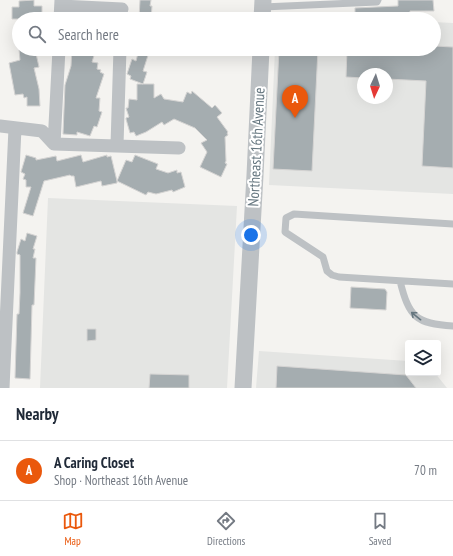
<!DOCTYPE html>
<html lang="en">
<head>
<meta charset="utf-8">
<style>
  :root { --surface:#fff; --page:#f6f6f7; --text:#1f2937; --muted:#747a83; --line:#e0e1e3; --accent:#ea580c }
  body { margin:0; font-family:"PT Sans Narrow",sans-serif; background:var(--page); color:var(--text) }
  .controls { position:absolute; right:12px; bottom:12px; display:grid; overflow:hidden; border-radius:4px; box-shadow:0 4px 16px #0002 }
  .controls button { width:36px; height:36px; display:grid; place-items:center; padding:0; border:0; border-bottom:1px solid var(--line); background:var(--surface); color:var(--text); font:20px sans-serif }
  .compass { position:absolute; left:357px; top:68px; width:36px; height:36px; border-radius:50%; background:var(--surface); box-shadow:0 4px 16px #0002; rotate:184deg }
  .you { position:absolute; left:251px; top:235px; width:14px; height:14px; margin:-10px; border:3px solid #fff; border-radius:50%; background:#1a73e8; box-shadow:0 0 0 6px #1a73e833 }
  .badge { display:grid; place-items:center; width:26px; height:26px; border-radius:50%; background:var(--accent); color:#fff; font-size:13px; font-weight:700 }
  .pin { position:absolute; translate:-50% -33px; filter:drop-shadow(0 1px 2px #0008) }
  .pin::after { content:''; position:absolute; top:21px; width:14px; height:12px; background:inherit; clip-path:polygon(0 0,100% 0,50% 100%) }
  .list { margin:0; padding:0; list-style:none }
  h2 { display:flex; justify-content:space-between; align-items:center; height:52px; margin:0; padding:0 16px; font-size:17px }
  h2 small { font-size:13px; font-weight:400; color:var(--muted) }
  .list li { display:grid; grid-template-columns:26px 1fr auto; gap:12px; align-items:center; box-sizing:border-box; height:60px; padding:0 16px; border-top:1px solid var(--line) }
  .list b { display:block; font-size:15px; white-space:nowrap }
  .list p { margin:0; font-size:13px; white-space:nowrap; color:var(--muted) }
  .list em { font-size:13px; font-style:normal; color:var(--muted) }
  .icon { flex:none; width:22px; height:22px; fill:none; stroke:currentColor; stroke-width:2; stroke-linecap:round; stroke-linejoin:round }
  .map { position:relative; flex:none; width:453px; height:388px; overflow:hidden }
  .search { position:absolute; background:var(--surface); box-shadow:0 4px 16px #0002; left:12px; right:12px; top:12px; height:44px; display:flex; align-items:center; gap:10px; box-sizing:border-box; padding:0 14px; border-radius:22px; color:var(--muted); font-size:15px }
  .sheet { height:112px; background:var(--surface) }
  nav { display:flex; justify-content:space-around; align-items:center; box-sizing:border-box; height:56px; border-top:1px solid var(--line); background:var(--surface); font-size:11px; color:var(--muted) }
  nav a { display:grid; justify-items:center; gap:2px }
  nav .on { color:var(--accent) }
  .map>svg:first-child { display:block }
</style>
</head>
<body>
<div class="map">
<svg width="453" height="388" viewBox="0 0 453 388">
  <rect width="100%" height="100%" fill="#f4f3f0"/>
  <path fill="#e4e5e3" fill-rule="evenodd" d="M276,14L373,19H276Z
    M434,22L453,23V194L269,185L275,49H434ZM363,74H387V98H363Z
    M48,198L237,206L227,388H40Z
    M259,351L408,361V373H435L447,388H256Z"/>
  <path fill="#a5adb0" stroke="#d5d4d3" d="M34,0V6H42V19H12V7H19V1Z
    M140,0H151L150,6H152L151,19H139Z
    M398,0H433L434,11H410V14L404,15H355V8L398,6Z
    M434,46L453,47V168L422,166L426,81L387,79V74H363V78L346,77L347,49H434Z
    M19,49H35L39,67L34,68L39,89L40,106H27V97L24,98L23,94L15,95L9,63L20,60Z
    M72,49H96L92,62L98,63L97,69L101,70L100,72L104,74L96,98H100L99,111L102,112L97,127L94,126L90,136L77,132V135L63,134L65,85L71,66Z
    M139,49H150L143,71L147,72L143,84L130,79L131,76L127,74L132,59L136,61Z
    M279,49H318L312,171L273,169Z
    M137,84H154V98L161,94L164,99L183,102L187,92L191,94L192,91L212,108L215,105L222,113L217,117L228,132L227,133L228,135L225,137L226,161L225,163L227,164L221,177L200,167L207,152L201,143L207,140L195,128L174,119L164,125L162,122L146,132L136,136L134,132L130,133L126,119V118L129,117L126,108H128L129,99L137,100Z
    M26,155L36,158V160L56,156L57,161L81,155L83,162L107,155V157L111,156L117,181L126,160L132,162L135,155L158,164L156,169L168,173L177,170V173L181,172L185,187L173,192L172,190L156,194L148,192L146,195L117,181V183L102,186L101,181L76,187L74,176H71L70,175L44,181L33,216L23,213L31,187H26V180L23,179L25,174L21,172Z
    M27,233L37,236L33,249H35L33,258H36L34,305H32L30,379L15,378L17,314H19L20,293V255L17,254V252L21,239L25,241Z
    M351,287L385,289L387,292L386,310L350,308Z
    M87,329H96V340L87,341Z
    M277,366L406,375L416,388H276Z
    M150,374L189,375V388H149Z"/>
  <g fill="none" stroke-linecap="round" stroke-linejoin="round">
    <path stroke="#bdc1c4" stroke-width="7" d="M263,7L377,2L378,0
      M453,224L294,214L286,218L285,232L323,257L327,271L332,275L339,277L453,284
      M400,281C409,317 416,324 453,326"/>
    <path stroke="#bdc1c4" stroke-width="13" d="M61,6L122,9
      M60,19L61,0
      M0,126L42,131L54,144L179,148
      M54,144L59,49
      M117,145L120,49
      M3,388L15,128"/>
    <path stroke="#bdc1c4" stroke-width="17" d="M262,19L263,0
      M243,388L255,175L261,49"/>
  </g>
  <defs><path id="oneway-shaft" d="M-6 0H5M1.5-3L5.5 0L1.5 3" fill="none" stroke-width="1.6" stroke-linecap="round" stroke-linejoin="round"/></defs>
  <use stroke="#65767f" href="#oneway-shaft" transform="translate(416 316) rotate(-141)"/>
  <g text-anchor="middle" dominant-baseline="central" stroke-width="4" stroke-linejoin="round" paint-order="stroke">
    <g font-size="15" fill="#65767f" stroke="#fff">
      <text transform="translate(256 147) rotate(-87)">Northeast 16th Avenue</text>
    </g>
  </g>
</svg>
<div class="controls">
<button><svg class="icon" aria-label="layers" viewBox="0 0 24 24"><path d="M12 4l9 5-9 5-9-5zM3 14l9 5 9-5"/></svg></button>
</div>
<svg class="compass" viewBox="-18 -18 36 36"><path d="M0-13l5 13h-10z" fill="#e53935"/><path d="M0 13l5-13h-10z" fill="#747a83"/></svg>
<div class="you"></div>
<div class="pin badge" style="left:295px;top:118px">A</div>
<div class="search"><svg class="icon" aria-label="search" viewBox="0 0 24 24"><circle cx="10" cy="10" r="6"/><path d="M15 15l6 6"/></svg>Search here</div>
</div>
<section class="sheet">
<h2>Nearby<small></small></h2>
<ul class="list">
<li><span class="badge">A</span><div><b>A Caring Closet</b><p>Shop · Northeast 16th Avenue</p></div><em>70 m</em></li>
</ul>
</section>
<nav>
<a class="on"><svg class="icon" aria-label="map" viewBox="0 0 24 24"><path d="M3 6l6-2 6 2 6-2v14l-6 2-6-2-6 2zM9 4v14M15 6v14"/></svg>Map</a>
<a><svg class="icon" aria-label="directions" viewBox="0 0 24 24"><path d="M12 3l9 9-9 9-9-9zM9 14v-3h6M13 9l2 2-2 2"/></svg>Directions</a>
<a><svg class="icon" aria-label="saved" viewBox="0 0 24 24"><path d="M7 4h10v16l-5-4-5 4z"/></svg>Saved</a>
</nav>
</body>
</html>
